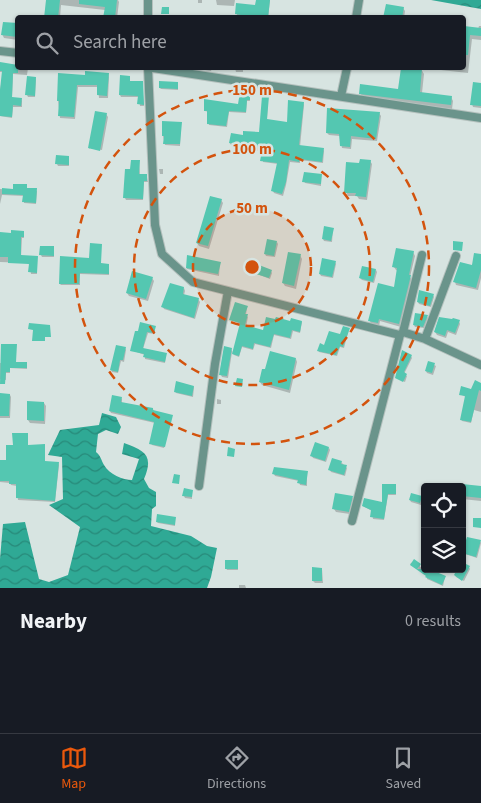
<!DOCTYPE html>
<html lang="en">
<head>
<meta charset="utf-8">
<style>
  :root { --surface:#171b24; --page:#20242c; --text:#f1f3f6; --muted:#9ea1a6; --line:#363941; --accent:#ea580c }
  body { margin:0; font-family:"Source Sans 3",sans-serif; background:var(--page); color:var(--text) }
  .controls { position:absolute; right:15px; bottom:15px; display:grid; overflow:hidden; border-radius:5px; box-shadow:0 1px 4px #0004 }
  .controls button { width:45px; height:45px; display:grid; place-items:center; padding:0; border:0; border-bottom:1px solid var(--line); background:var(--surface); color:var(--text); font:25px sans-serif }
  .list { margin:0; padding:0; list-style:none }
  h2 { display:flex; justify-content:space-between; align-items:center; height:65px; margin:0; padding:0 20px; font-size:21px }
  h2 small { font-size:16px; font-weight:400; color:var(--muted) }
  .icon { flex:none; width:28px; height:28px; fill:none; stroke:currentColor; stroke-width:2; stroke-linecap:round; stroke-linejoin:round }
  .map { position:relative; flex:none; width:481px; height:588px; overflow:hidden }
  .search { position:absolute; background:var(--surface); box-shadow:0 1px 4px #0004; left:15px; right:15px; top:15px; height:55px; display:flex; align-items:center; gap:12px; box-sizing:border-box; padding:0 18px; border-radius:5px; color:var(--muted); font-size:19px }
  .sheet { height:145px; background:var(--surface) }
  nav { display:flex; justify-content:space-around; align-items:center; box-sizing:border-box; height:70px; border-top:1px solid var(--line); background:var(--surface); font-size:14px; color:var(--muted) }
  nav a { display:grid; justify-items:center; gap:2px }
  nav .on { color:var(--accent) }
  .map>svg:first-child { display:block }
</style>
</head>
<body>
<div class="map">
<svg width="481" height="588" viewBox="0 0 481 588">
  <defs>
    <pattern id="water-waves" width="16" height="10" patternUnits="userSpaceOnUse" patternTransform="scale(1.25)"><rect width="16" height="10" fill="#2fa995"/><path d="M0 5q4-4 8 0t8 0" fill="none" stroke="#278979"/></pattern>
  </defs>
  <rect width="100%" height="100%" fill="#d7e4e1"/>
  <path fill="url(#water-waves)" d="M431,0H481V9Z
    M102,413L116,417L121,427L118,434L106,430L98,434L96,452C101,456 101,460 104,465C109,474 123,480 132,480L139,459L122,454L124,443C145,451 154,455 144,479L149,488L156,492V506L152,509L151,526L191,536L207,546L217,548L211,577L207,588H0V559L3,524L25,522L39,579L49,582L68,575L80,527L49,505L63,499L62,457L48,455L60,430L99,425Z"/>
  <path fill="#0003" d="M47,0H118L119,2L117,18H105V10L61,5L60,18H45Z
    M198,0H202V3H198Z
    M216,0H235L234,6L217,5Z
    M257,0H270L268,18L237,16V4L257,7Z
    M403,8L405,11L404,18H385Z
    M18,25V40L4,38L2,34Z
    M479,26H481V40L472,39L468,73L441,70L440,68H464V27L478,29Z
    M0,64L28,68L27,75L13,74L12,98L21,99L22,101V107H13L12,118L0,116V91L3,72H0Z
    M190,68H212L211,71Z
    M235,68H249V69H243V72H236Z
    M402,68L421,69L424,74L422,93L451,97L453,101L452,109L363,97L360,93L399,91Z
    M108,74L109,77L108,98H99L98,87H78L75,119L60,118L58,100L86,76Z
    M36,78L35,97H28L27,95Z
    M130,82L142,83L144,106H140L139,97H121L120,95Z
    M178,83V90L161,89L160,88Z
    M481,85V108L473,107L472,104Z
    M249,94L250,101H247L246,113L229,112L227,127L209,125V112L205,111L239,106Z
    M268,97L267,120L288,123L303,103L304,105L300,147L323,149L324,151L323,163L300,160V163L290,162L286,185L283,196L274,193L273,191L278,164L263,162V152L231,145L230,143L243,137L260,134Z
    M379,113L381,116L377,141L352,139L351,149L342,148L340,136L329,135L327,133Z
    M106,114L108,117L102,150L90,148V149L89,148Z
    M181,124L180,146L165,145L163,136Z
    M68,157L69,166H58L57,164Z
    M139,161L140,175H146L147,177L148,182H144L143,200H126L125,198L132,170Z
    M370,161L372,164L367,200L359,199L357,196H348L346,192Z
    M159,169H163V174H160Z
    M321,176V186L305,183L304,181Z
    M27,186V189L37,191L36,204L24,203V196L2,195L0,204V189L14,190Z
    M221,200L223,203L209,249L199,246L197,243Z
    M333,229L332,242L324,241L323,239Z
    M23,232L24,238H22L21,257L37,258V274H31L30,265L27,263L0,262V233L12,234Z
    M277,242L278,244L275,257L266,256L265,254Z
    M101,245V264L109,265V275L80,274V285H61L60,284L90,259Z
    M54,248V257H42L41,255Z
    M413,252L415,256L410,277L412,280L401,327L380,321L379,326L371,324L370,321L395,288L398,271L396,270L394,267Z
    M300,255L302,259L296,289L285,286L283,283Z
    M481,255V278L478,290L456,285L455,282L473,266Z
    M335,262L336,264L333,278L321,276L320,274Z
    M220,263L219,276L187,269L186,267Z
    M376,270L377,272L374,283L362,280L360,278Z
    M271,271L272,273L270,279L257,274Z
    M152,278L154,281L148,301L129,296L127,293Z
    M184,288L185,291L184,295L198,299L200,302L195,319L164,309L163,307Z
    M433,295L434,297L431,307L419,304L418,302Z
    M247,307L246,315L248,317L246,327L264,331L291,322H302L300,333L293,331L291,339L274,335L271,348L255,344L253,350L242,347L239,357L234,355L232,352L228,378L222,377L221,375L231,349L233,353L241,324L231,320Z
    M427,316L428,318L424,328L415,327L414,325Z
    M459,321L460,324L456,335L448,332L446,338L437,335L435,332Z
    M155,327V334L148,333L143,349L166,354L165,363L145,359V355L131,350L139,333Z
    M349,329L344,348L340,347L337,356L319,352L318,350Z
    M16,346V363H27V369L10,368V373H6V380L0,379V363H2Z
    M125,348L126,350L124,362L121,361L118,373L112,372L111,370Z
    M411,356L412,358L404,374L407,376L405,382L396,378Z
    M296,359L297,362L290,393L262,385L260,382Z
    M434,365L436,366L433,375L427,373L426,371Z
    M481,384V412L474,410L471,423L462,421L461,419L466,397L460,394L472,390Z
    M194,387L193,397L176,393L175,391Z
    M0,394L10,395L11,397L10,418H0Z
    M122,398V403L153,409L154,412L172,416L164,448L152,445L151,443L155,423L111,413L110,411Z
    M217,399L221,400V404H217Z
    M28,403H44L46,406L45,424L30,423L28,420Z
    M27,434L28,446H44L45,462L58,463L59,465L55,502L18,500L17,486L11,485L10,483L0,482V460L7,461L14,446Z
    M329,448L330,450L326,462L313,458L312,456Z
    M341,462L347,468L345,476L331,472L330,470Z
    M307,472V486L300,485L299,481L275,476L274,474Z
    M458,485L481,487V501L462,499V487H458Z
    M383,486H395L396,495H388L384,520L373,519L372,511L363,506L383,503Z
    M192,491V499L185,498L184,496Z
    M352,497L354,500L350,514L336,512L334,509Z
    M421,497V505L411,502L410,500Z
    M175,518V526L158,523L157,522Z
    M480,541L481,543L477,558L465,554L464,553Z
    M414,561L420,565V567L445,577L443,586L427,579V576L411,565L410,564Z
    M237,562L238,570H227L226,568Z
    M469,567L470,569L464,581L456,577L455,575L462,569Z
    M322,569L323,583H315L313,581Z
    M239,585H245L246,588H239Z"/>
  <path fill="#54c7b1" d="M46,0H60L58,18H44Z
    M79,0H117L115,18H103L105,7L79,4Z
    M256,0H270L268,18H247V16L235,14L236,3L255,5Z
    M386,4L404,7L402,18H383Z
    M162,7H169V14H161Z
    M3,22L18,23V37L1,35Z
    M464,26L481,28V36L470,35L468,55H464Z
    M0,62L18,65V73H13L12,97L22,98L21,106L13,105L12,117L0,116V90L2,71H0Z
    M401,68H422L420,92L452,96L451,105L359,94L360,84L398,89Z
    M85,71L109,73L107,96L97,95V85H77L74,117L58,116L59,101H57L58,73L85,75Z
    M120,75L130,76V81H143L144,105L137,104L138,96L119,95Z
    M27,76L36,77L35,96L25,95Z
    M159,81L178,82V89L159,88Z
    M473,82L481,83V106L470,105Z
    M240,92H250V100H247L246,112L229,111L226,126L207,124V111H204V99L238,104Z
    M262,96H269L267,119L287,122L288,100L304,102L299,145L324,148L322,162L300,159L299,162L289,160L286,182L282,194L271,191L277,163L260,161L262,150L229,143L231,133L243,135V131L259,132Z
    M327,108L380,112L376,139L351,136L350,147L340,146L339,134L326,133Z
    M95,111L107,113L100,151L88,148Z
    M162,121L182,122L180,144H163L164,136H162Z
    M56,155L69,156V165L55,164Z
    M360,159L371,160L366,197L355,196L356,193H344L346,162L359,163Z
    M131,160H140L139,174H147V181H144L143,199L123,198L125,169H130Z
    M304,172L322,174L321,184L302,182Z
    M13,184H27V188H37L36,203L22,202L23,195L2,194V188L13,189Z
    M210,196L222,199L208,246L196,243Z
    M324,226L334,228L331,241L322,239Z
    M11,230L24,231V237H21V255L38,256L37,273L28,272L29,264L8,263V257H0V232L11,233Z
    M267,239L277,241L274,256L264,254Z
    M453,241L463,242L462,251L453,250Z
    M90,243L102,244L101,263L109,264V274L80,273L79,284H59L60,256L89,258Z
    M40,246H54V256L39,255Z
    M396,248L414,251L409,275H411L399,324L379,319L378,323L368,321L378,283L394,287L397,268L392,267Z
    M288,252L301,254L294,286L282,283Z
    M474,253L481,254V270L476,288L453,282L460,262L472,265Z
    M187,255L221,262L218,274L186,268Z
    M322,258L336,261L332,277L319,274Z
    M259,265L272,270L269,278L256,274Z
    M362,266L376,269L373,282L359,278Z
    M132,271L153,277L146,299L126,293Z
    M170,283L184,287L183,294L199,298L194,318L161,307Z
    M419,290L434,294L430,306L417,302Z
    M235,302L248,306L245,314H248L245,325L263,330L266,317L275,319L276,317L290,321L291,318L302,321L300,332L292,330L290,338L274,334L270,347L254,343L253,349L242,346L239,356L232,354L240,323L229,320Z
    M415,313L428,315L423,327L413,325Z
    M439,317L452,319L453,318L460,320L455,333L447,330L445,336L434,332Z
    M140,322L156,326L154,333L147,332L143,348L167,353L165,362L143,357L144,354L130,351L135,331H138Z
    M29,323L50,325L51,337H45V341H32L33,330L28,329Z
    M343,326L350,328L343,347L340,346L336,355L317,351L320,343L324,345L329,331L340,334Z
    M1,344H17L16,362H27V368H10V372H6L5,384H0Z
    M116,345L126,347L123,360H120L118,372L110,370Z
    M224,346L232,348L227,376L219,375Z
    M402,350L412,355L404,372L407,374L403,382L395,378Z
    M270,351L296,358L289,390L259,382L262,369H265Z
    M428,361L435,363L432,373L425,371Z
    M237,378L243,379L242,387L235,386Z
    M475,380L481,383V391L479,390L471,422L460,420L465,396L459,395L461,386L471,389Z
    M176,381L194,386L192,396L174,392Z
    M0,393L10,394L9,416H0Z
    M112,395L122,397L121,402L153,408V410L173,415L165,447L149,444L154,422L109,411Z
    M27,401L44,402V421L27,420Z
    M12,433H28V445L45,444V461L59,462L55,501L16,498V484H9V481H0V460H6V445H13Z
    M315,442L329,447L325,461L310,456Z
    M228,447L235,449L234,457L227,456Z
    M332,458L342,461L341,464L347,465L344,475L328,470Z
    M274,467L308,471L306,485L297,483L298,480L272,474Z
    M174,474L180,475L179,484L172,483Z
    M382,484H396V494H388L384,519L370,517L371,510L362,506L364,498L382,502Z
    M462,484L481,486V498L462,496Z
    M184,488L193,490L192,497L182,496Z
    M335,493L353,496L349,512L332,509Z
    M411,493L422,496L420,503L409,500Z
    M157,514L176,517L175,525L156,522Z
    M473,518H481V528L473,527Z
    M467,537L481,540L476,557L462,553Z
    M414,559L421,564L417,569H429L446,576L442,585L425,577L426,576L410,565Z
    M225,560H238V569H225Z
    M462,562L470,566L462,581L454,575L457,569H462Z
    M312,567L322,568V581H312Z"/>
  <g fill="none" stroke-linecap="round" stroke-linejoin="round">
    <defs>
      <path id="minor" d="M148,18V0
        M356,18L359,0
        M0,51L18,53
        M148,68L155,225L162,254L193,282L400,335L403,332L425,339L481,365
        M153,68L481,118
        M341,96L347,68
        M403,332L422,255
        M425,339L456,256
        M199,486L215,364L228,291
        M352,521L400,335"/>
    </defs>
    <use href="#minor" stroke="#b4c0bd" stroke-width="10"/>
    <use href="#minor" stroke="#6a948b" stroke-width="8"/>
  </g>
  <circle cx="252" cy="267" r="59" fill="#d3530d" fill-opacity=".12"/>
  <g fill="none" stroke="#d3530d" stroke-width="2.5" stroke-dasharray="9 6">
    <circle cx="252" cy="267" r="59"/>
    <circle cx="252" cy="267" r="118"/>
    <circle cx="252" cy="267" r="177"/>
  </g>
  <circle cx="252" cy="267" r="8" fill="#d3530d" stroke="#d7e4e1" stroke-width="2.5"/>
  <g font-size="15" text-anchor="middle" font-weight="bold" fill="#d3530d" stroke="#d7e4e1" stroke-width="5" stroke-linejoin="round" paint-order="stroke">
    <text x="252" y="95">150 m</text>
    <text x="252" y="154">100 m</text>
    <text x="252" y="213">50 m</text>
  </g>
</svg>
<div class="controls">
<button><svg class="icon" aria-label="locate" viewBox="0 0 24 24"><circle cx="12" cy="12" r="6"/><path d="M12 2v4M12 18v4M2 12h4M18 12h4"/></svg></button>
<button><svg class="icon" aria-label="layers" viewBox="0 0 24 24"><path d="M12 4l9 5-9 5-9-5zM3 14l9 5 9-5"/></svg></button>
</div>
<div class="search"><svg class="icon" aria-label="search" viewBox="0 0 24 24"><circle cx="10" cy="10" r="6"/><path d="M15 15l6 6"/></svg>Search here</div>
</div>
<section class="sheet">
<h2>Nearby<small>0 results</small></h2>
<ul class="list">
</ul>
</section>
<nav>
<a class="on"><svg class="icon" aria-label="map" viewBox="0 0 24 24"><path d="M3 6l6-2 6 2 6-2v14l-6 2-6-2-6 2zM9 4v14M15 6v14"/></svg>Map</a>
<a><svg class="icon" aria-label="directions" viewBox="0 0 24 24"><path d="M12 3l9 9-9 9-9-9zM9 14v-3h6M13 9l2 2-2 2"/></svg>Directions</a>
<a><svg class="icon" aria-label="saved" viewBox="0 0 24 24"><path d="M7 4h10v16l-5-4-5 4z"/></svg>Saved</a>
</nav>
</body>
</html>
